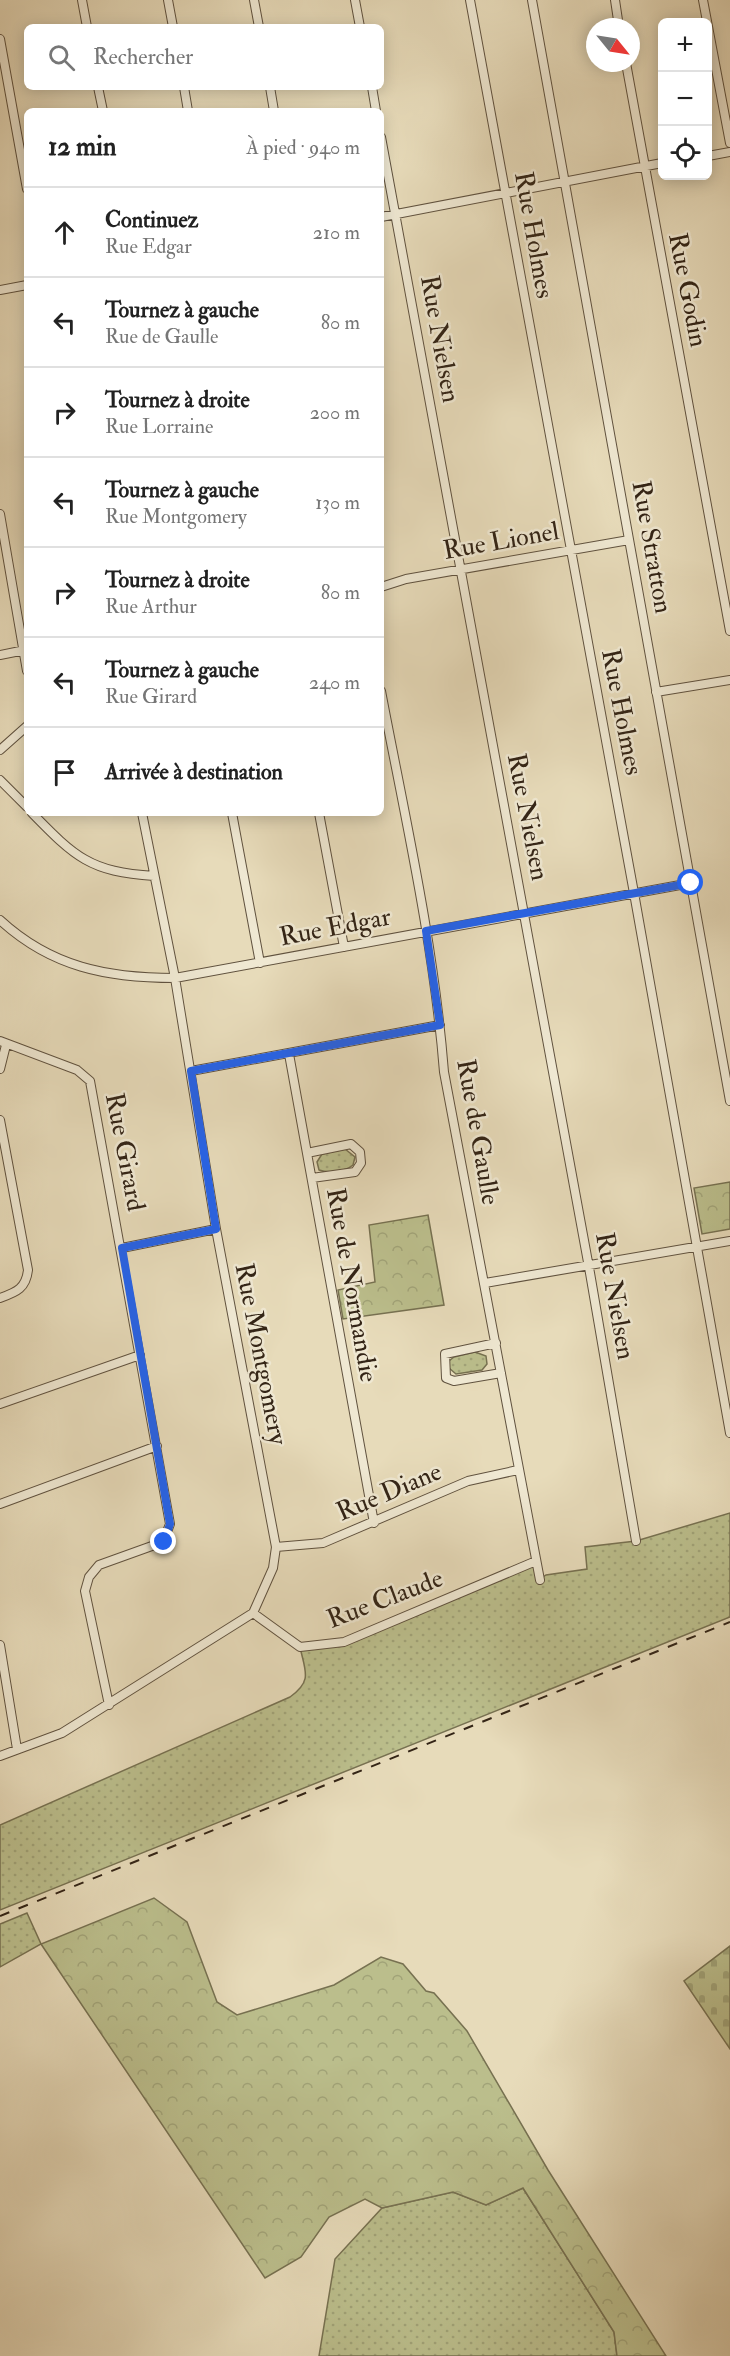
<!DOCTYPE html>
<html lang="fr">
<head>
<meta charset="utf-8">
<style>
  :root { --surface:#fff; --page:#f2f2f2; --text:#222; --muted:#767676; --line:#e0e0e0 }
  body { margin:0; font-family:"IM FELL Double Pica",serif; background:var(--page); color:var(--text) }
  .controls { position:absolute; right:18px; top:18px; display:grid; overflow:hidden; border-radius:9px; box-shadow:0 3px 15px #0003 }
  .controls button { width:54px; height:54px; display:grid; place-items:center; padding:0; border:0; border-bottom:2px solid var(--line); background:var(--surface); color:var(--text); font:30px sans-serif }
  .compass { position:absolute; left:586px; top:18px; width:54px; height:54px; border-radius:50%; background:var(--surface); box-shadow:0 3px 15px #0003; rotate:120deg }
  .stop { position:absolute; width:18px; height:18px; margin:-14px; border:4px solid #2563eb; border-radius:50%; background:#fff }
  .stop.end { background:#2563eb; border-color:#fff; box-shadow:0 2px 6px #0008 }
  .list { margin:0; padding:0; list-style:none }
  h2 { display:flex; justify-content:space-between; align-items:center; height:78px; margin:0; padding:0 24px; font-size:26px }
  h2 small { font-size:20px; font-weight:400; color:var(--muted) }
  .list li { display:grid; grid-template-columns:39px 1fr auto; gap:18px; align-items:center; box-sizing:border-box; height:90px; padding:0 24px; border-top:2px solid var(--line) }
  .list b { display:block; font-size:22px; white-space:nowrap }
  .list p { margin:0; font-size:20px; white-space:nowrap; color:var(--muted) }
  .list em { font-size:20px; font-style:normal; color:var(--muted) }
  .icon { flex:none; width:33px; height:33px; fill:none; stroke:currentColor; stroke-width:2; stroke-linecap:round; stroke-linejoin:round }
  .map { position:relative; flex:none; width:730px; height:2356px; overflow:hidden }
  .search { position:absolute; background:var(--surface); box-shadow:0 3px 15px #0003; left:24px; top:24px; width:360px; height:66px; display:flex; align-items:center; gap:15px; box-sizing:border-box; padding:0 21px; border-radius:9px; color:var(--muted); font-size:22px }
  .panel { position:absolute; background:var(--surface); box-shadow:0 3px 15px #0003; left:24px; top:108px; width:360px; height:708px; border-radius:9px }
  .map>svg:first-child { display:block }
</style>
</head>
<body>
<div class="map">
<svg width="730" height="2356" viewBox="0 0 730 2356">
  <defs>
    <pattern id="grass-dots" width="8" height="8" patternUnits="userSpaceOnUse" patternTransform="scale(1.5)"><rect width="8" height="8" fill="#bbbe8c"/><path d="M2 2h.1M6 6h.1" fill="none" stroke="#a1a378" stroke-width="1.8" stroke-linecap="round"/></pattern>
    <pattern id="forest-crowns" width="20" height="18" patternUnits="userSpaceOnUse" patternTransform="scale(1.5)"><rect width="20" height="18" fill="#bbbe8c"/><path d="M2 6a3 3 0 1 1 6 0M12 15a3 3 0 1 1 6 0" fill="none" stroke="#a1a378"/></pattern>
    <pattern id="cemetery-stones" width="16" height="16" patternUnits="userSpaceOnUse" patternTransform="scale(1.5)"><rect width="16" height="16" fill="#bbbe8c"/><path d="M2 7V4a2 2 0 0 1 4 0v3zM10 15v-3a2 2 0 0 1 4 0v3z" fill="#a1a378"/></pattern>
  </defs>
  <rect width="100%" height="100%" fill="#e7dbba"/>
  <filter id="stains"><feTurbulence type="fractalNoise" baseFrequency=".00333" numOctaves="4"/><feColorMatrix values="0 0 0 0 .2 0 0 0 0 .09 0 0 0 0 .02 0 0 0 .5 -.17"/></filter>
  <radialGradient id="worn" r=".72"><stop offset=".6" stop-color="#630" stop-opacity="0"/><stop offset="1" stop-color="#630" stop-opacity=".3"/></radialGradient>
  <path fill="url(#grass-dots)" stroke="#777151" stroke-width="1.5" d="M345,1149L355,1157L353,1165C346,1171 329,1174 319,1170L317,1162L322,1154Z
    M475,1352L486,1356L487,1364L482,1370L456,1374L449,1368V1361L454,1357Z
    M730,1513V1617L0,1910V1825L290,1697C313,1681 305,1671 300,1647L344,1642L536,1561L540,1579L546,1575L587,1569L585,1547L636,1541Z
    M27,1913L41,1944L0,1967V1924Z
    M523,2188L614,2332L617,2356H319L335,2259L382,2208L453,2192L486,2205Z"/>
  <path fill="url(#forest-crowns)" stroke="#777151" stroke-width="1.5" d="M730,1182V1229L702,1234L694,1188Z
    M428,1215L444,1305L343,1319L338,1290L375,1282L369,1225Z
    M154,1898L187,1922L217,2002L237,2015L334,1985L381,1957L403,1964L426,1991L434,1993L467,2031L548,2170L666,2356H617L614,2332L523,2188L486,2205L453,2192L382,2208L365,2199L329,2217L301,2257L265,2278L41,1944Z"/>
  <path fill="url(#cemetery-stones)" stroke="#777151" stroke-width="1.5" d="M730,1946V2049L684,1981Z"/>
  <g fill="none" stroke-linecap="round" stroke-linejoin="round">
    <defs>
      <path id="minor" d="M82,0L87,27
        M168,0L173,27
        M254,0L259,27
        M355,0L360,27
        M470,0L634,893L730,1433
        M532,0L730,1101
        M615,0L619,27
        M703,0L730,143
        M0,39L27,189
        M626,63L730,631
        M98,87L103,111
        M184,87L188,111
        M270,87L274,111
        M372,87L376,111
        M381,137L590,1273L636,1541
        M708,156L730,152
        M381,217L662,163
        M0,290L27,285
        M0,514L27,671
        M381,587L406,579L629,540
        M0,655L25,650
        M381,691C405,817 434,944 444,1072L540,1580
        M656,692L730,680
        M0,750L27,726
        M0,780L27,807
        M32,813C75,857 90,872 154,876
        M232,813L260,963
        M319,813L344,947
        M0,920C51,967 107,978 175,978L691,883
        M0,1041L77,1070L90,1081L170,1524L163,1542L99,1565L89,1577L85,1591L109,1705
        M289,1054L374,1523
        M0,1069L6,1045
        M191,1071L440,1025
        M0,1120L28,1270C26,1288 17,1292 0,1298
        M307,1153L351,1144L360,1152L361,1163L355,1172L312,1178
        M122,1248L216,1229
        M485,1283L730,1241
        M496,1343L445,1354L446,1378L454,1381L501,1373
        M0,1404L140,1355
        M0,1504L157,1446
        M276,1547L323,1543L468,1481L518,1470
        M253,1613L300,1647L344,1642L536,1561
        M0,1645L17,1749
        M0,1756L62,1733L253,1613L273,1568L276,1547L216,1229L175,978L142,813"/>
    </defs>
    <use href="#minor" stroke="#60523f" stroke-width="10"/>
    <use href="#minor" stroke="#efe8d2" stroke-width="8"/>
    <path stroke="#332416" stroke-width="2" stroke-dasharray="10 10" stroke-linecap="butt" d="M0,1916L730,1622"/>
  </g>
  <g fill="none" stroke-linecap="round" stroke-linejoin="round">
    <path stroke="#2563eb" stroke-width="8" d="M164,1542L170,1524L122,1248L216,1229L191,1071L440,1025L426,931L691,883"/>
  </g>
  <g text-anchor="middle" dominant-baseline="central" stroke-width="5" stroke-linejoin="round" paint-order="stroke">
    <g font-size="26" fill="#332416" stroke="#efe8d2">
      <text transform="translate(534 235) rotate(80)">Rue Holmes</text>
      <text transform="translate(688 290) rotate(79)">Rue Godin</text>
      <text transform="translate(440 339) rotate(80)">Rue Nielsen</text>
      <text transform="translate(501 541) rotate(-10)">Rue Lionel</text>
      <text transform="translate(652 547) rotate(80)">Rue Stratton</text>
      <text transform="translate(622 712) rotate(79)">Rue Holmes</text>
      <text transform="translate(528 817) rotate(79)">Rue Nielsen</text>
      <text transform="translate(335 927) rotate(-11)">Rue Edgar</text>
      <text transform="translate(478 1132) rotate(80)">Rue de Gaulle</text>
      <text transform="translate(125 1152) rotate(79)">Rue Girard</text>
      <text transform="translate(352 1285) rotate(80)">Rue de Normandie</text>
      <text transform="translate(615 1296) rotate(80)">Rue Nielsen</text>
      <text transform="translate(261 1354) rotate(79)">Rue Montgomery</text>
      <text transform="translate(389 1492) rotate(-23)">Rue Diane</text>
      <text transform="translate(385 1599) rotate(-21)">Rue Claude</text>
    </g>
  </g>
  <rect width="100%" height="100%" filter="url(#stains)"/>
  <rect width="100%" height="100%" fill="url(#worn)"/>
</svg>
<div class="controls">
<button>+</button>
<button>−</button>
<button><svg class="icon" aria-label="locate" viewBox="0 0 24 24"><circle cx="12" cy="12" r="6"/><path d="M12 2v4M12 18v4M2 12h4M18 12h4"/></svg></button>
</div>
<svg class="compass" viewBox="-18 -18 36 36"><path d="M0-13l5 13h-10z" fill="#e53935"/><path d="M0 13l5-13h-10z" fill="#767676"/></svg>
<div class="stop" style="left:691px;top:883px"></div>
<div class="stop end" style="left:164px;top:1542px"></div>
<div class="search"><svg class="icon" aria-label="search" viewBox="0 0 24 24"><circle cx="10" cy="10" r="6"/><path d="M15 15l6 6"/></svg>Rechercher</div>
<section class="panel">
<h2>12 min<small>À pied · 940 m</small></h2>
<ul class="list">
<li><svg class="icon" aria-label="ahead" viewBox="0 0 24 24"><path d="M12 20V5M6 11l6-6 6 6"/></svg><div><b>Continuez</b><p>Rue Edgar</p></div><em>210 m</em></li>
<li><svg class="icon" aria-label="left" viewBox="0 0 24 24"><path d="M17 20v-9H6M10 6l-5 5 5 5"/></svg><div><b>Tournez à gauche</b><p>Rue de Gaulle</p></div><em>80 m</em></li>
<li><svg class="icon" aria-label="right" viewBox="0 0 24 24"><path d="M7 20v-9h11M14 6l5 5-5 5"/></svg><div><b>Tournez à droite</b><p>Rue Lorraine</p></div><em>200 m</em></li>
<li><svg class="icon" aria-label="left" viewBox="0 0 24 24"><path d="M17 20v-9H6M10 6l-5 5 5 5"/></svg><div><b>Tournez à gauche</b><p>Rue Montgomery</p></div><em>130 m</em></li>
<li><svg class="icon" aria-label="right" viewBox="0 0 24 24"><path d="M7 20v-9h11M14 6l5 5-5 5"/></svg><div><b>Tournez à droite</b><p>Rue Arthur</p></div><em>80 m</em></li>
<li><svg class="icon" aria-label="left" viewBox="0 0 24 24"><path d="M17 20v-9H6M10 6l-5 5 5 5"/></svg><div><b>Tournez à gauche</b><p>Rue Girard</p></div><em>240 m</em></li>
<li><svg class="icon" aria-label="arrive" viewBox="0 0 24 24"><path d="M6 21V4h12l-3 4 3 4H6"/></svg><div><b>Arrivée à destination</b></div></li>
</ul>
</section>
</div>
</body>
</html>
